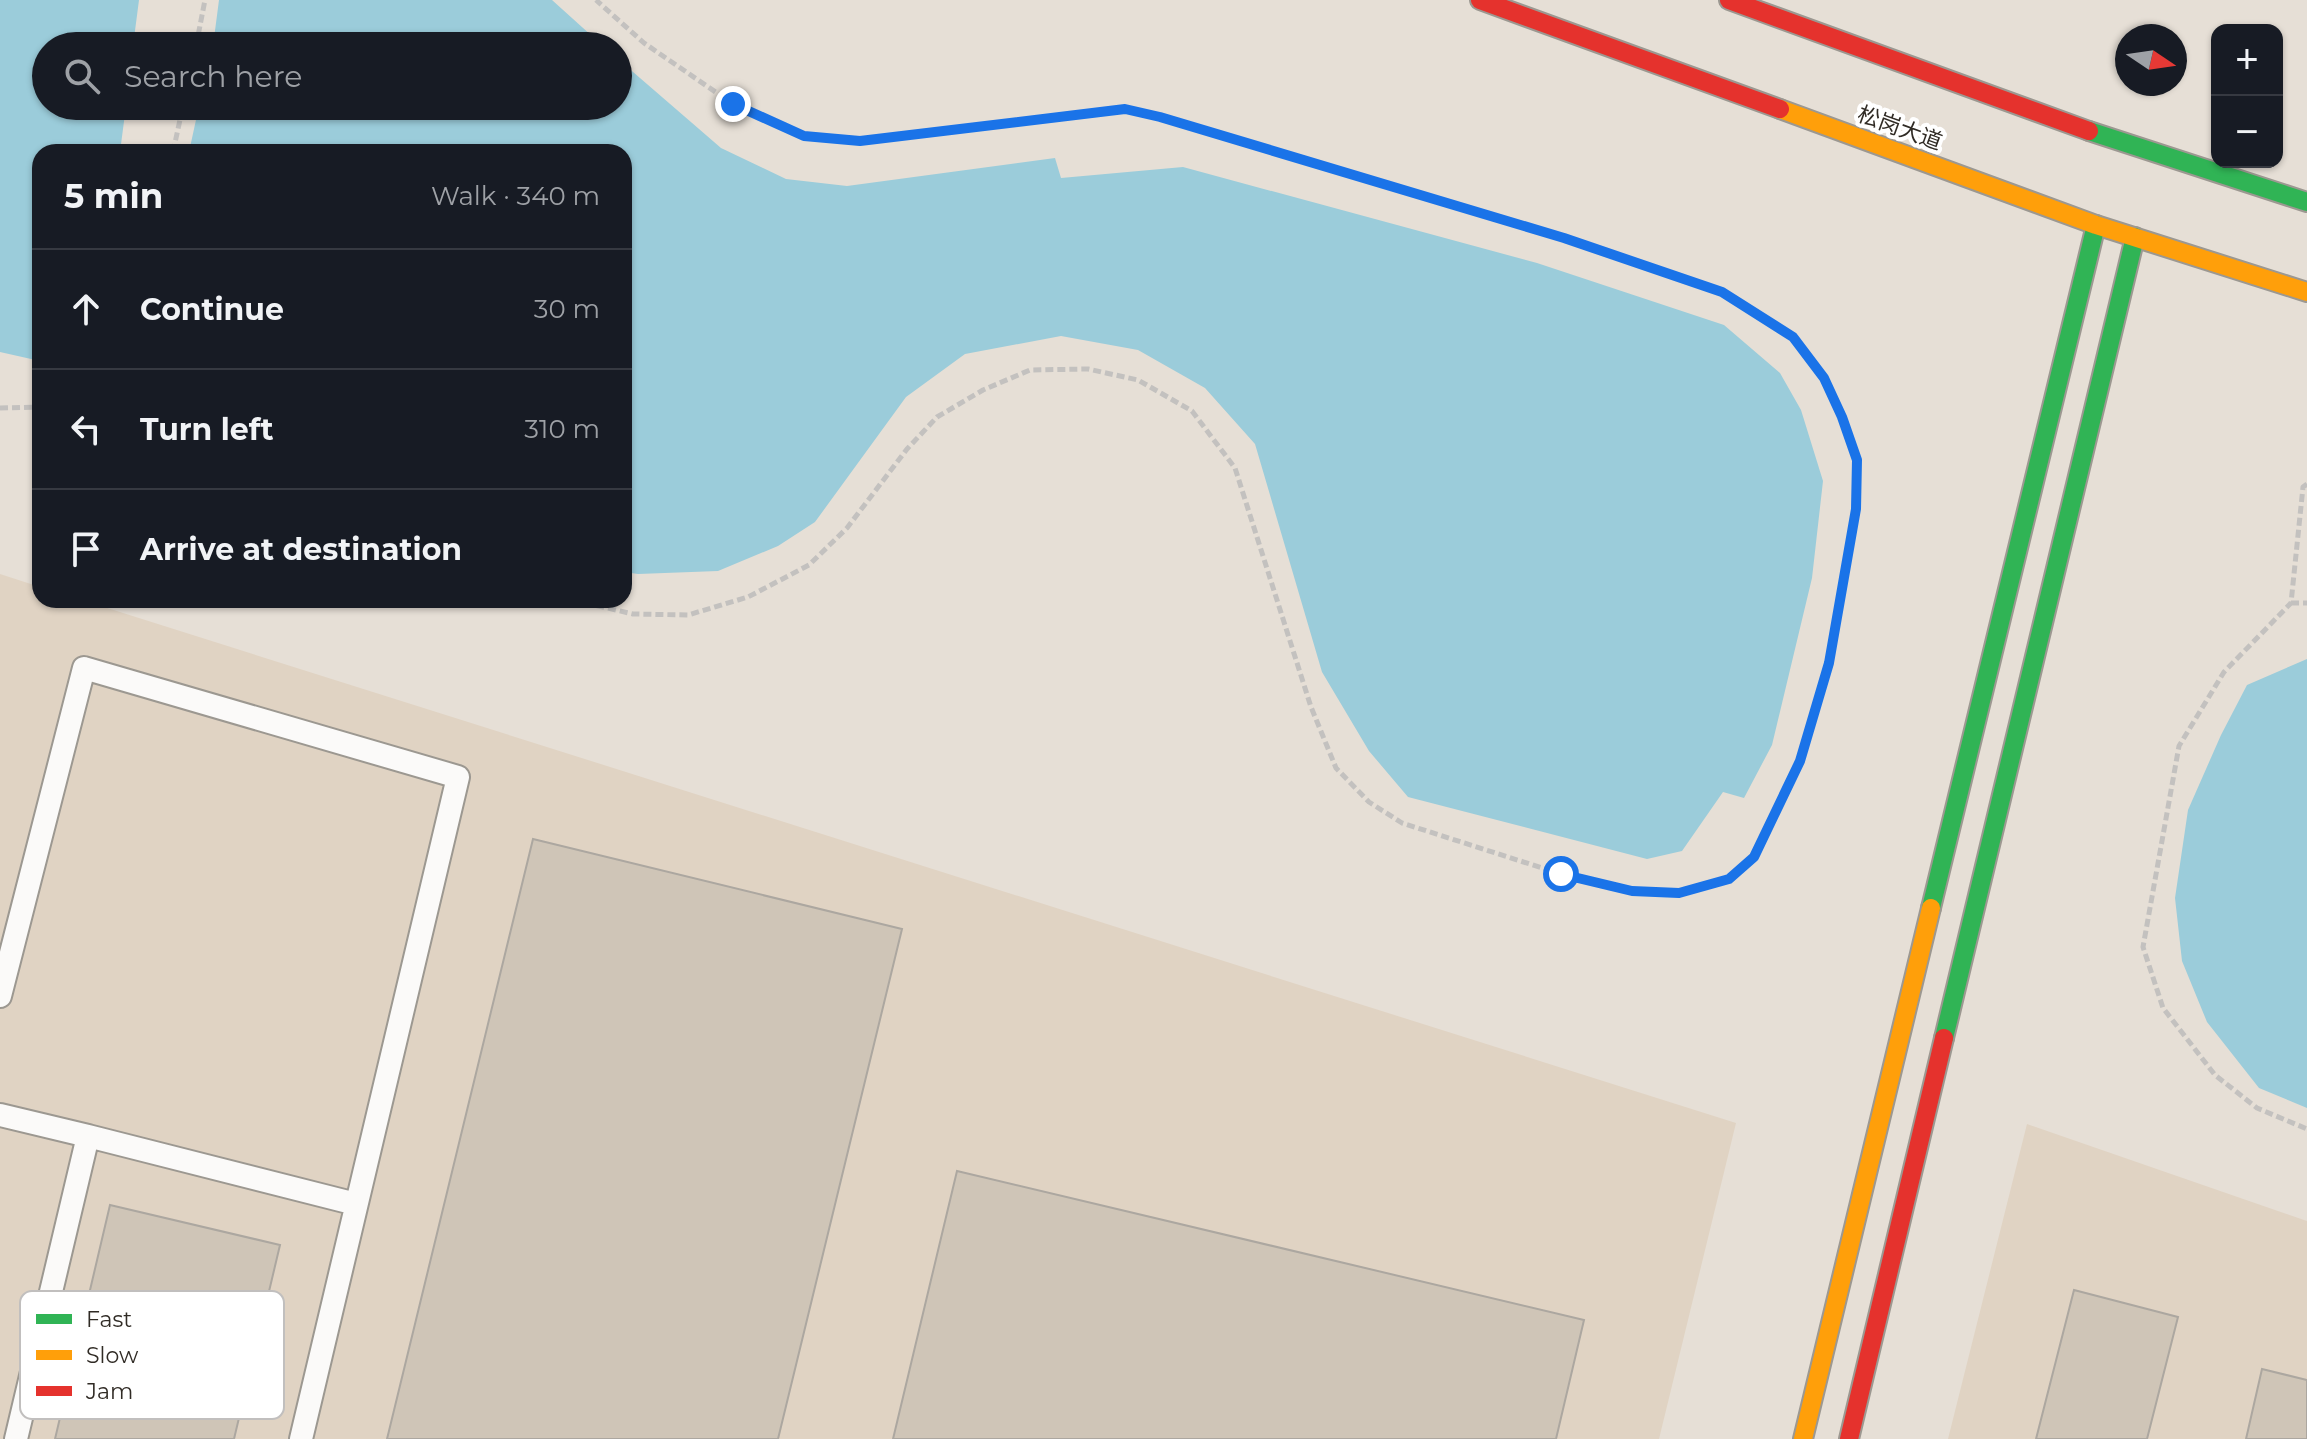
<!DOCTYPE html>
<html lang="en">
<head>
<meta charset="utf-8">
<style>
  :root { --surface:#171b24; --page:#20242c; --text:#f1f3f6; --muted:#9ea1a6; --line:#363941 }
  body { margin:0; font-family:Montserrat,"Noto Sans SC",sans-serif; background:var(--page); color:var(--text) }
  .controls { position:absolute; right:24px; top:24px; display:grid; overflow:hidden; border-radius:16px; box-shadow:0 2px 6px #0004 }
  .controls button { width:72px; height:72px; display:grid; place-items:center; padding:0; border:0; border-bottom:2px solid var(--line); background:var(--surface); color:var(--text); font:40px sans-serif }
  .compass { position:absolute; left:2115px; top:24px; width:72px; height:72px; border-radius:50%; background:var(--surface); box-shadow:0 2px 6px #0004; rotate:103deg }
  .stop { position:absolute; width:24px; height:24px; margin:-18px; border:6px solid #1a73e8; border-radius:50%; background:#fff }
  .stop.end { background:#1a73e8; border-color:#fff; box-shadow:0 2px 8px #0008 }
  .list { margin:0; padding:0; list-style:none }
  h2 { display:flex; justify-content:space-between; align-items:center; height:104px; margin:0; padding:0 32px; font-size:34px }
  h2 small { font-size:26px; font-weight:400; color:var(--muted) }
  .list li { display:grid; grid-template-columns:52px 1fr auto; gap:24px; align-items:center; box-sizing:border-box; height:120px; padding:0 32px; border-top:2px solid var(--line) }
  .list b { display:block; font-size:30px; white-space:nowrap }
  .list em { font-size:26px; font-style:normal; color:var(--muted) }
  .icon { flex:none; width:44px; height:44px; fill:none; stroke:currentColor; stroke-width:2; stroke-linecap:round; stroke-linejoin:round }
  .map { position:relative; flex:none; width:2307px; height:1439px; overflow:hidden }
  .search { position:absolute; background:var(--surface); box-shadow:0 2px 6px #0004; left:32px; top:32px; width:600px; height:88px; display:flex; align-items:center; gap:20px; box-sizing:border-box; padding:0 28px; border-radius:44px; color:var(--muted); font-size:30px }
  .panel { position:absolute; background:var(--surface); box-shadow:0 2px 6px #0004; left:32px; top:144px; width:600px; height:464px; border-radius:24px }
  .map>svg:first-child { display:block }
</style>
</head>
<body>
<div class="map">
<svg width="2307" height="1439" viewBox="0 0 2307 1439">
  <rect width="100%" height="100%" fill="#e6dfd6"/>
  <path fill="#e0d3c3" d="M0,574L40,587V600H82L1736,1123L1659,1439H0Z
    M2027,1124L2307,1221V1439H1948Z"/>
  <path fill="#9bccda" d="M0,0H139L133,46H46V106H126L120,152H40V361L0,352Z
    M219,0H552L603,46H213Z
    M618,59L721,148L786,179L847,186L1055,158L1061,178L1183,167L1537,263L1724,325L1780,373L1801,410L1823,481L1812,578L1772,745L1744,798L1723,792L1682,851L1647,859L1408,797L1369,751L1322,672L1255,444L1205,388L1138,350L1061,336L965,354L906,397L815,522L778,546L718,571L638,574L624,572V152H189L199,106H618Z
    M2307,659V1108L2259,1088L2207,1022L2182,961L2175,898L2188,810L2221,735L2247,685Z"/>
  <path fill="#cfc5b7" stroke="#aca7a0" stroke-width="2" d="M533,839L902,929L778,1439H387Z
    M957,1171L1584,1320L1556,1439H893Z
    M110,1205L280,1245L234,1439H55Z
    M2074,1290L2178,1317L2147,1439H2036Z
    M2262,1369L2307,1380V1439H2246Z"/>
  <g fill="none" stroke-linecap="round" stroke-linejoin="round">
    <defs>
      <path id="lane" d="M0,996L84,668L458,777L301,1439
        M0,1115L88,1136
        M16,1439L88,1136L356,1204"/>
      <path id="fast" d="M2089,131L2307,202
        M1931,908L2096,225
        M1944,1038L2135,237"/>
      <path id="slow" d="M1780,109L2096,225L2307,292
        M1803,1439L1931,908"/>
      <path id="jam" d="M1480,0L1780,109
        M1729,0L2089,131
        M1849,1439L1944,1038"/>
    </defs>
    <use href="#lane" stroke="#9c9891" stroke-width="26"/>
    <use href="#fast" stroke="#9c9891" stroke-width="22"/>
    <use href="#slow" stroke="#9c9891" stroke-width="22"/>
    <use href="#jam" stroke="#9c9891" stroke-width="22"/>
    <path stroke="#c3c1bf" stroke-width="5" stroke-dasharray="8 4" stroke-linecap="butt" d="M196,46L205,0
      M173,152L183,106
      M0,408L40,407
      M2307,484L2303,487L2291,603L2224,672L2179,746L2143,947L2163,1008L2215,1075L2257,1108L2307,1129
      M573,600L633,614L688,615L748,597L809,565L847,528L907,449L937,417L983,390L1030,370L1088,369L1138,380L1192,411L1235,468L1311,707L1336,768L1369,802L1402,823L1561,874L1632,891L1679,893L1729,879L1754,857L1800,761L1829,663L1856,509L1857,460L1842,417L1824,378L1793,337L1722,292L1564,238L1160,117L1125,109L860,141L804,136L733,104L644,43L596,0
      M2291,603H2307"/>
    <use href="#lane" stroke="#fbfaf9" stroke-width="22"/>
    <use href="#fast" stroke="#30b455" stroke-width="18"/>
    <use href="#slow" stroke="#ff9f0a" stroke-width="18"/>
    <use href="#jam" stroke="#e5322d" stroke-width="18"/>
  </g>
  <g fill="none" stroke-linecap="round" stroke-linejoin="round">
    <path stroke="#1a73e8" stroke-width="10" d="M733,104L804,136L860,141L1125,109L1160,117L1564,238L1722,292L1793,337L1824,378L1842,417L1857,460L1856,509L1829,663L1800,761L1754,857L1729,879L1679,893L1632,891L1561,874"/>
  </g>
  <g text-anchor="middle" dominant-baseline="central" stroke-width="8" stroke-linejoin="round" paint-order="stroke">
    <g font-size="22" fill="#302b25" stroke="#fff">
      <text transform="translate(1900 128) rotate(20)">松岗大道</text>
    </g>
  </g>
  <rect x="20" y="1291" width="264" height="128" rx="12" fill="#fff" stroke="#c1bfbe" stroke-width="2"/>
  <rect x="36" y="1314" width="36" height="10" fill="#30b455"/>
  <rect x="36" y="1350" width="36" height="10" fill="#ff9f0a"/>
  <rect x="36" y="1386" width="36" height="10" fill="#e5322d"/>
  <g font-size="22" fill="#302b25">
    <text x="86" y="1327">Fast</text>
    <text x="86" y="1363">Slow</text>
    <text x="86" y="1399">Jam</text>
  </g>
</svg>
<div class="controls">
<button>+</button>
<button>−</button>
</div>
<svg class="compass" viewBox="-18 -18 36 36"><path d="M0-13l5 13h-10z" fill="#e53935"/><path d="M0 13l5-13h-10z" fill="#9ea1a6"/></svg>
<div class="stop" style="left:1561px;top:874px"></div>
<div class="stop end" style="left:733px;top:104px"></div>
<div class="search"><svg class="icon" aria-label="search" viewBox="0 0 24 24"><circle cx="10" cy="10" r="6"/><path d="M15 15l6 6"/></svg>Search here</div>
<section class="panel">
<h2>5 min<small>Walk · 340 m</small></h2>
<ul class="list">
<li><svg class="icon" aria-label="ahead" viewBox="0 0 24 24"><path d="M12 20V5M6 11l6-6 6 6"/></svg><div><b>Continue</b></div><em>30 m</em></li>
<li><svg class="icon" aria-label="left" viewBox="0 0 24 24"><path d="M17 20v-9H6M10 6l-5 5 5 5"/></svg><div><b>Turn left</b></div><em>310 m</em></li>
<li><svg class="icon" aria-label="arrive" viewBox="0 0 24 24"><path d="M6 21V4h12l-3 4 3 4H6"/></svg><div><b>Arrive at destination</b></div></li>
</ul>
</section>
</div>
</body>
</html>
